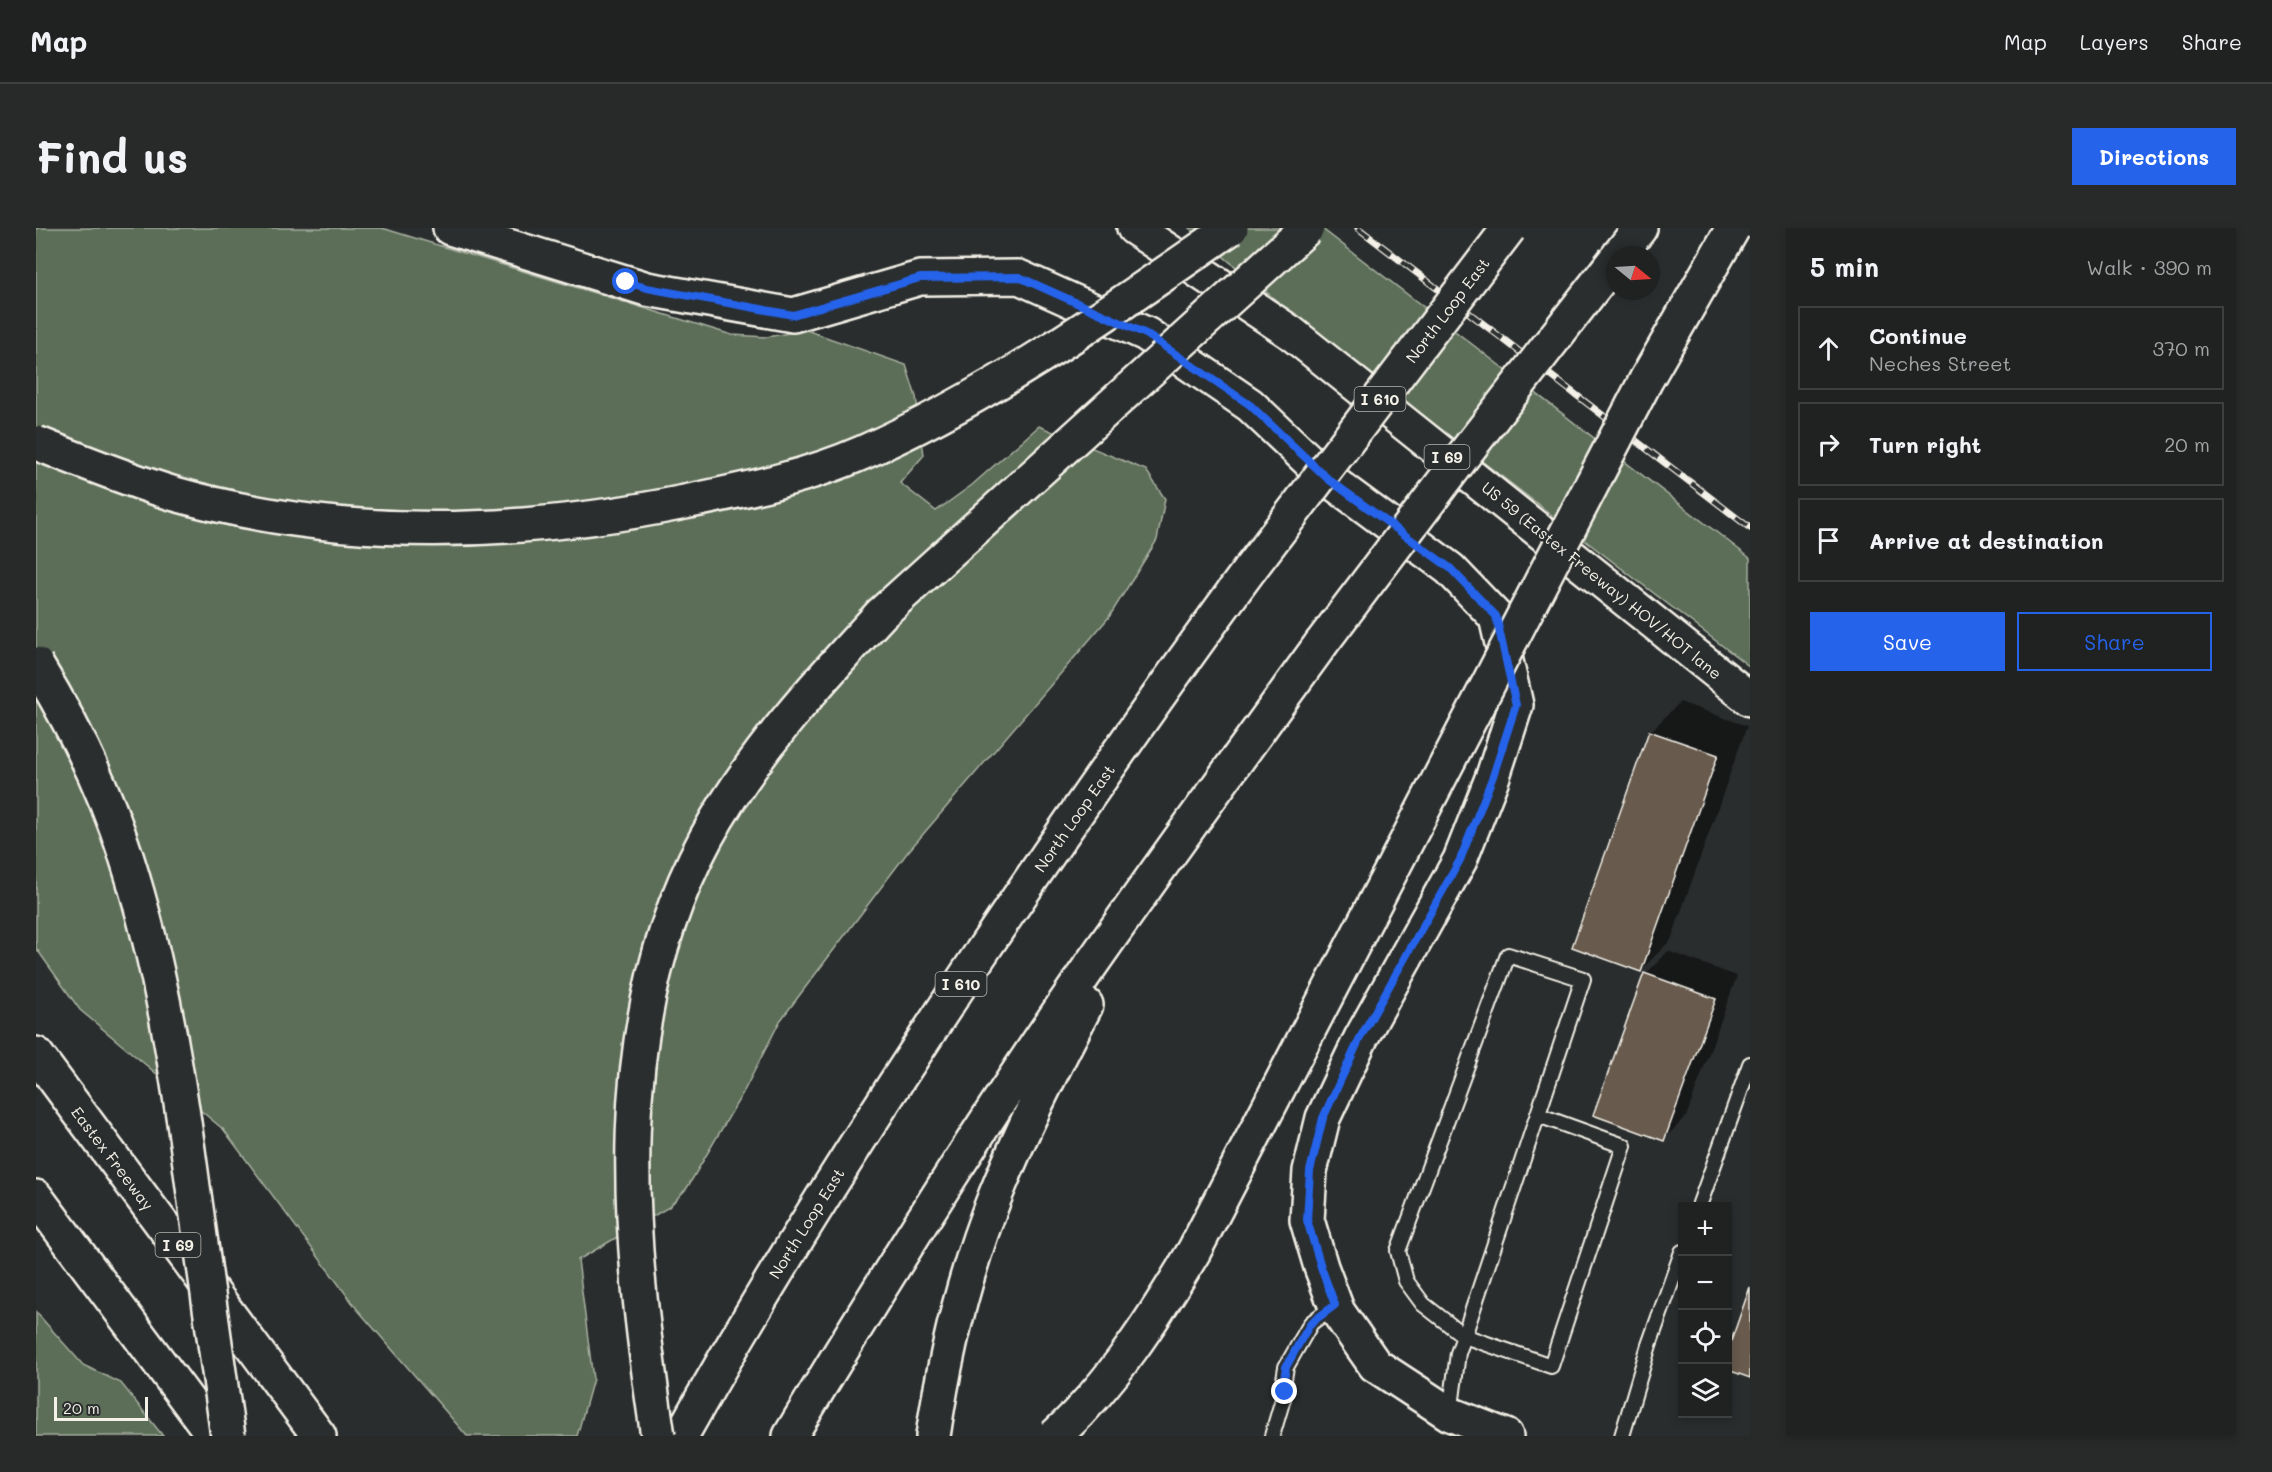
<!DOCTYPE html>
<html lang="en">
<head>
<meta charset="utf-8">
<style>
  :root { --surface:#202222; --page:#282a2a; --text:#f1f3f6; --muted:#a2a4a5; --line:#3d3f40; --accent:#2563eb }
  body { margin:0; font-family:Mali,sans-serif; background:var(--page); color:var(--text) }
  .controls { position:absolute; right:18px; bottom:18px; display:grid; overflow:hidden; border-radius:0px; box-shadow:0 3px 9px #0003 }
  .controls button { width:54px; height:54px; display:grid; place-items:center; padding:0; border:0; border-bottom:2px solid var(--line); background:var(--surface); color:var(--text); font:30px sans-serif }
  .compass { position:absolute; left:1570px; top:18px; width:54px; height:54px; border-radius:50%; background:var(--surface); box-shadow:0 3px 9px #0003; rotate:108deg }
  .scale { position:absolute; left:18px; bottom:15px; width:94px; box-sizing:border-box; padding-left:6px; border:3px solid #f4f1e8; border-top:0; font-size:16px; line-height:21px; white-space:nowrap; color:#f4f1e8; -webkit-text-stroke:4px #2a2d2e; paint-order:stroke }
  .stop { position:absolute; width:18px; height:18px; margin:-14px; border:4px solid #2563eb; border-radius:50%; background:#fff }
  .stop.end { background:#2563eb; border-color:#fff; box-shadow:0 2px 6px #0008 }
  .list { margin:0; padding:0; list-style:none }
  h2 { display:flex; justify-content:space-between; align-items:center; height:78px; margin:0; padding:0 24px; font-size:26px }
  h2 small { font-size:20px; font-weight:400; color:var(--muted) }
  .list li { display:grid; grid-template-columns:39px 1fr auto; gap:18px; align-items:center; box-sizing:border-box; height:84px; margin:0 12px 12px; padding:0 12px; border:2px solid var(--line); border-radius:0px }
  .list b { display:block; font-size:22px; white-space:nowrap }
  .list p { margin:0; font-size:20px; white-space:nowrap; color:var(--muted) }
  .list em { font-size:20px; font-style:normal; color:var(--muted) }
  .actions { display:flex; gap:12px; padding:18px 24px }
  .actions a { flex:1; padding:14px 0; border:2px solid var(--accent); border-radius:0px; text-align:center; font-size:21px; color:var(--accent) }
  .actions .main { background:var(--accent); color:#fff }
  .icon { flex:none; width:33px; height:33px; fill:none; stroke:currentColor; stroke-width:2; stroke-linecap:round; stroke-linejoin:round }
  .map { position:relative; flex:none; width:1714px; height:1208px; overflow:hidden; border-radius:0px }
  header { display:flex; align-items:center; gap:36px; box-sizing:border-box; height:84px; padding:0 30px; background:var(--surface); border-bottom:2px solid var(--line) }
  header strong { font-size:28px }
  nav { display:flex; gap:33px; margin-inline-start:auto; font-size:21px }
  .intro { display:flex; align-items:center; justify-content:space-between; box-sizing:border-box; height:144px; padding:0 36px }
  h1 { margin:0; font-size:42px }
  .button { padding:15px 27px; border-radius:0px; background:var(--accent); color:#fff; font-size:21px; font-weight:700 }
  main { display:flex; gap:36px; padding:0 36px }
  aside { flex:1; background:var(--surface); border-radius:0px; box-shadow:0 3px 9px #0003 }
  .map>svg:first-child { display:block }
</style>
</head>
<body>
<header>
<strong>Map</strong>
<nav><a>Map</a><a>Layers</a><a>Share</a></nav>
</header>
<div class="intro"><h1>Find us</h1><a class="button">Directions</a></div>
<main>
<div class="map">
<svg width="1714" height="1208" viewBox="0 0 1714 1208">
  <rect width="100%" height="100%" fill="#2a2d2e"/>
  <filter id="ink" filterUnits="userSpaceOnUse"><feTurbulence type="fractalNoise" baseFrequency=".0167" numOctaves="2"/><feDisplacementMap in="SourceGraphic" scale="12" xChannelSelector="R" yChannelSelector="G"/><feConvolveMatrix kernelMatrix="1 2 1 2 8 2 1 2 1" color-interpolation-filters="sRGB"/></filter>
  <g filter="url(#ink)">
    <path fill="#5b6e59" stroke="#a8b0a0" stroke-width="1.5" d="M0,0H346L696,107L731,109L770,102L870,137L880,169L888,227L864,255L900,283L936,257L1003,198L1110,242L1129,271L1121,312L1073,389L871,625L744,793L708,863L651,960L633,979L542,1032L557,1151L541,1208H431L321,1081L188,902L44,782L0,720Z
      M1153,0H1285L1714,330V439L1289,113Z
      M0,1084L47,1137L85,1155L127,1208H0Z"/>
    <path fill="#0007" d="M1644,474L1711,498L1635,712L1605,742L1614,504Z
      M1632,723L1701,748L1650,889L1627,912L1610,746Z"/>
    <path fill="#675a4e" stroke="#f4f1e8" stroke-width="1.5" d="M1613,503L1682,527L1605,744L1536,719Z
      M1608,745L1680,771L1628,913L1557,887Z
      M1714,1059V1150L1692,1142V1122Z"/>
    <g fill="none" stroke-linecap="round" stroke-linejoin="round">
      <defs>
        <path id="lane" d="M1663,978L1714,836
          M1414,1186L1422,1125L1428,1108L1547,751L1472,727L1362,1023L1370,1053L1387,1076L1428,1108L1515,1138L1588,918L1502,887
          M1236,1208L1249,1164L1248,1151L1250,1139L1275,1095L1299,1077
          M1586,1208L1613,1117L1646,1024"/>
        <path id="secondary" d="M414,0L611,61L757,87L884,50L983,49L1110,106L1214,177L1292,251L1414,341L1460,389L1480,477L1457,548L1424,632L1325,810L1287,890L1274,943L1271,992L1285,1039L1302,1084L1339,1137L1414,1186L1470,1208"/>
        <path id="highway" d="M1098,0L1254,104L1714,471
          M1583,27L1604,0
          M0,826L283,1208
          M0,969L178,1208
          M645,1208C736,1045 836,889 939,734C1028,602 1119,470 1214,341
          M754,1208C848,1051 946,895 1050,744C1127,633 1206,525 1285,416
          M897,1208C909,1126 929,1043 960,966C986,901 1018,839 1050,777"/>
      </defs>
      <use href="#lane" stroke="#f4f1e8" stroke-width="18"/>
      <use href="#secondary" stroke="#f4f1e8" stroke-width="38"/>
      <use href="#highway" stroke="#f4f1e8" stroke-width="38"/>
      <use href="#lane" stroke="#2a2d2e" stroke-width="14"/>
      <use href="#secondary" stroke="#2a2d2e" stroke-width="33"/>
      <use href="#highway" stroke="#2a2d2e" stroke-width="33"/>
      <defs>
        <path id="rail" d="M1322,0L1714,300"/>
      </defs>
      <use href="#rail" stroke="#f4f1e8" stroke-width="7"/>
      <use href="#rail" stroke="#2a2d2e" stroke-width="4.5" stroke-dasharray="14" stroke-linecap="butt"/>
      <defs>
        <path id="highway-bridge" d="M0,215C46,233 92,252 139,266C305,313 481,308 649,274C708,262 772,249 828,224C959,166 1078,81 1195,0
          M1214,341L1473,0
          M1285,416L1430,224L1579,32
          M0,436C36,495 69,562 90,628C125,737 143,852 158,966C170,1046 181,1127 192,1208
          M622,1208C592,1009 570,795 670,610C715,527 781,455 845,386L1271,0
          M1019,1208C1077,1155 1118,1090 1158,1023L1610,152L1697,0"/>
      </defs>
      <use href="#highway-bridge" stroke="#f4f1e8" stroke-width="38" stroke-linecap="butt"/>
      <use href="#highway-bridge" stroke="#2a2d2e" stroke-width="33"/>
    </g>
  </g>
  <g fill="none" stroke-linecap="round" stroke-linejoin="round" filter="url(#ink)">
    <path stroke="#2563eb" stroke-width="8" d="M590,54L611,60L757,87L884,50L983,49L1110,106L1214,177L1292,251L1414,340L1460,388L1480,477L1457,548L1424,632L1324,810L1287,890L1274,943L1271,992L1285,1039L1299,1077L1275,1095L1266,1110L1250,1139L1248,1151L1249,1164"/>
  </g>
  <g text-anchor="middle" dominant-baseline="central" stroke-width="5" stroke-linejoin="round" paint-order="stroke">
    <g fill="#2a2d2e" stroke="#b7b6b0" stroke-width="1.5">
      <rect x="1318.5" y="159" width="51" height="24" rx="4.5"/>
      <rect x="1388.5" y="217" width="45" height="24" rx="4.5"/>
      <rect x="899.5" y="744" width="51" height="24" rx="4.5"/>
      <rect x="119.5" y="1005" width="45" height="24" rx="4.5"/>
    </g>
    <g font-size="15" font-weight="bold" fill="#f4f1e8">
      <text x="1344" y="171">I 610</text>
      <text x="1411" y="229">I 69</text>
      <text x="925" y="756">I 610</text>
      <text x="142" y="1017">I 69</text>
    </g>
    <g font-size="16" fill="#f4f1e8" stroke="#2a2d2e">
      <text transform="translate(1411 82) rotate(-53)">North Loop East</text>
      <text transform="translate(1566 352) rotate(39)">US 59 (Eastex Freeway) HOV/HOT lane</text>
      <text transform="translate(1038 590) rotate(-55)">North Loop East</text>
      <text transform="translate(77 930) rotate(53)">Eastex Freeway</text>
      <text transform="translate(770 995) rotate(-58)">North Loop East</text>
    </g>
  </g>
</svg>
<div class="controls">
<button>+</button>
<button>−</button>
<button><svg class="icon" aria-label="locate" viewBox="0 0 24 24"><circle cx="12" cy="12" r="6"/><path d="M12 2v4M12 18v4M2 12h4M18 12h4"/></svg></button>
<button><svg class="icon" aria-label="layers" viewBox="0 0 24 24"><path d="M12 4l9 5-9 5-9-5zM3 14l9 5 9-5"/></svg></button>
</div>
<svg class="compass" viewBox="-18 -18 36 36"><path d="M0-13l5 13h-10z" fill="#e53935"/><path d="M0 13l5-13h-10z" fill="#a2a4a5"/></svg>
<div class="scale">20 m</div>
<div class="stop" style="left:590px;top:54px"></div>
<div class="stop end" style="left:1249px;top:1164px"></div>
</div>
<aside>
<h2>5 min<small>Walk · 390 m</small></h2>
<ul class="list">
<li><svg class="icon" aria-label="ahead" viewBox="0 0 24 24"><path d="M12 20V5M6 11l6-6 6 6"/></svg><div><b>Continue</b><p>Neches Street</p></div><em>370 m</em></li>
<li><svg class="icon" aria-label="right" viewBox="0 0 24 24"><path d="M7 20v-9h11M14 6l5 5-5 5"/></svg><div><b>Turn right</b></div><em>20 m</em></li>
<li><svg class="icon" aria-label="arrive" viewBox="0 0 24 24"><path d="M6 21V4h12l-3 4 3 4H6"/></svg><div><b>Arrive at destination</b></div></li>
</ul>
<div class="actions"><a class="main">Save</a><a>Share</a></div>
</aside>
</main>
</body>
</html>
